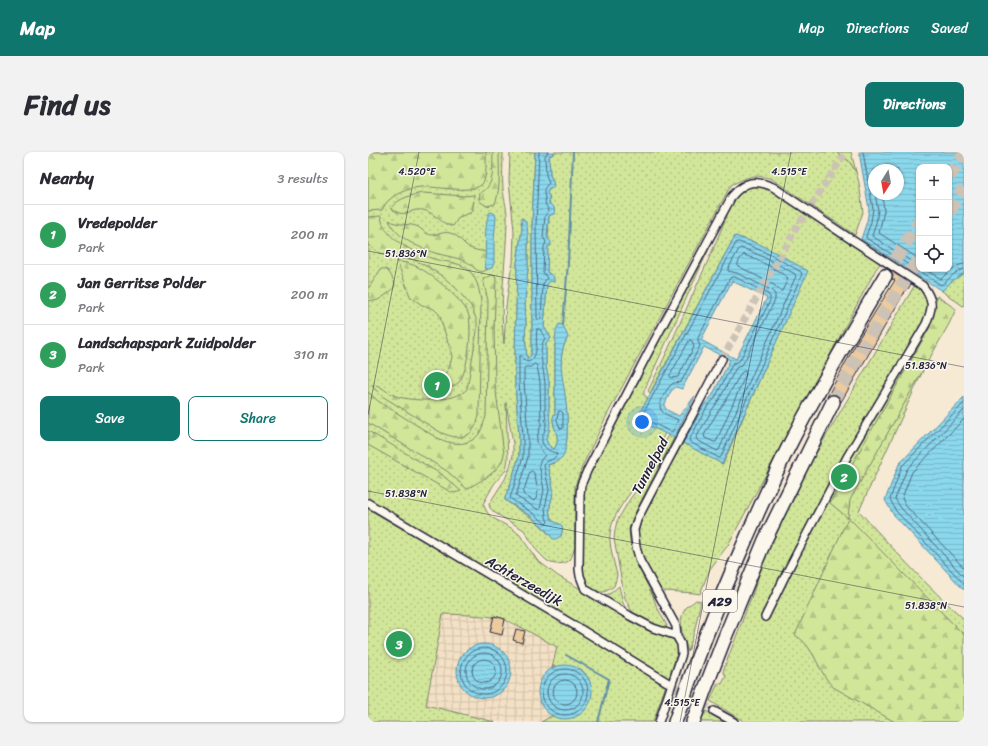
<!DOCTYPE html>
<html lang="en">
<head>
<meta charset="utf-8">
<style>
  :root { --surface:#fff; --page:#f2f2f3; --text:#2b2b33; --muted:#7c7c81; --line:#e1e1e2; --accent:#0f766e }
  body { margin:0; font-family:Sriracha,sans-serif; background:var(--page); color:var(--text) }
  .controls { position:absolute; right:12px; top:12px; display:grid; overflow:hidden; border-radius:8px; box-shadow:0 1px 3px #0004 }
  .controls button { width:36px; height:36px; display:grid; place-items:center; padding:0; border:0; border-bottom:1px solid var(--line); background:var(--surface); color:var(--text); font:20px sans-serif }
  .compass { position:absolute; left:500px; top:12px; width:36px; height:36px; border-radius:50%; background:var(--surface); box-shadow:0 1px 3px #0004; rotate:191deg }
  .you { position:absolute; left:274px; top:270px; width:14px; height:14px; margin:-10px; border:3px solid #fff; border-radius:50%; background:#1a73e8; box-shadow:0 0 0 6px #1a73e833 }
  .badge { display:grid; place-items:center; width:26px; height:26px; border-radius:50%; background:var(--accent); color:#fff; font-size:13px; font-weight:700 }
  .pin { position:absolute; translate:-50% -50%; border:2px solid #fff; box-shadow:0 1px 4px #0006 }
  .list { margin:0; padding:0; list-style:none }
  h2 { display:flex; justify-content:space-between; align-items:center; height:52px; margin:0; padding:0 16px; font-size:17px }
  h2 small { font-size:13px; font-weight:400; color:var(--muted) }
  .list li { display:grid; grid-template-columns:26px 1fr auto; gap:12px; align-items:center; box-sizing:border-box; height:60px; padding:0 16px; border-top:1px solid var(--line) }
  .list b { display:block; font-size:15px; white-space:nowrap }
  .list p { margin:0; font-size:13px; white-space:nowrap; color:var(--muted) }
  .list em { font-size:13px; font-style:normal; color:var(--muted) }
  .actions { display:flex; gap:8px; padding:12px 16px }
  .actions a { flex:1; padding:9px 0; border:1px solid var(--accent); border-radius:8px; text-align:center; font-size:14px; color:var(--accent) }
  .actions .main { background:var(--accent); color:#fff }
  .icon { flex:none; width:22px; height:22px; fill:none; stroke:currentColor; stroke-width:2; stroke-linecap:round; stroke-linejoin:round }
  .map { position:relative; flex:none; width:596px; height:570px; overflow:hidden; border-radius:8px }
  header { display:flex; align-items:center; gap:24px; box-sizing:border-box; height:56px; padding:0 20px; background:var(--accent); color:#fff }
  header strong { font-size:19px }
  nav { display:flex; gap:22px; margin-inline-start:auto; font-size:14px }
  .intro { display:flex; align-items:center; justify-content:space-between; box-sizing:border-box; height:96px; padding:0 24px }
  h1 { margin:0; font-size:28px }
  .button { padding:10px 18px; border-radius:8px; background:var(--accent); color:#fff; font-size:14px; font-weight:700 }
  main { display:flex; gap:24px; padding:0 24px }
  aside { flex:1; background:var(--surface); border-radius:8px; box-shadow:0 1px 3px #0004 }
  .map>svg:first-child { display:block }
</style>
</head>
<body>
<header>
<strong>Map</strong>
<nav><a>Map</a><a>Directions</a><a>Saved</a></nav>
</header>
<div class="intro"><h1>Find us</h1><a class="button">Directions</a></div>
<main>
<aside>
<h2>Nearby<small>3 results</small></h2>
<ul class="list">
<li><span class="badge" style="background:#2e9e5b">1</span><div><b>Vredepolder</b><p>Park</p></div><em>200 m</em></li>
<li><span class="badge" style="background:#2e9e5b">2</span><div><b>Jan Gerritse Polder</b><p>Park</p></div><em>200 m</em></li>
<li><span class="badge" style="background:#2e9e5b">3</span><div><b>Landschapspark Zuidpolder</b><p>Park</p></div><em>310 m</em></li>
</ul>
<div class="actions"><a class="main">Save</a><a>Share</a></div>
</aside>
<div class="map">
<svg width="596" height="570" viewBox="0 0 596 570">
  <defs>
    <pattern id="industrial-grid" width="8" height="8" patternUnits="userSpaceOnUse"><rect width="8" height="8" fill="#f4e1c5"/><path d="M0 4h8M4 0v8" fill="none" stroke="#d1c1aa"/></pattern>
    <pattern id="grass-dots" width="8" height="8" patternUnits="userSpaceOnUse"><rect width="8" height="8" fill="#d2e69a"/><path d="M2 2h.1M6 6h.1" fill="none" stroke="#b4c586" stroke-width="1.8" stroke-linecap="round"/></pattern>
    <pattern id="forest-firs" width="22" height="20" patternUnits="userSpaceOnUse"><rect width="22" height="20" fill="#d2e69a"/><path d="M5 1l3.5 6h-7zM16 11l3.5 6h-7z" fill="#b4c586"/></pattern>
    <pattern id="water-rules" width="6" height="5" patternUnits="userSpaceOnUse"><rect width="6" height="5" fill="#8bd7ec"/><path d="M0 2.5h6" fill="none" stroke="#78b8cb"/></pattern>
  </defs>
  <rect width="100%" height="100%" fill="#f7ead5"/>
  <filter id="ink" filterUnits="userSpaceOnUse"><feTurbulence type="fractalNoise" baseFrequency=".025" numOctaves="2"/><feDisplacementMap in="SourceGraphic" scale="8" xChannelSelector="R" yChannelSelector="G"/><feConvolveMatrix kernelMatrix="1 2 1 2 8 2 1 2 1" color-interpolation-filters="sRGB"/></filter>
  <g filter="url(#ink)">
    <path fill="url(#industrial-grid)" d="M75,462L103,463L126,465V464L137,467V468L149,473L190,495L219,524L184,564L173,570H127L58,554Z"/>
    <path fill="url(#grass-dots)" stroke="#7a846a" d="M0,0H135C135,12 134,25 135,37C136,48 140,59 139,70C138,111 131,152 136,192L138,154L143,118L145,111L146,79L141,29L142,0H167L164,73V195L163,203L160,206H159L157,183L158,173L157,149L160,117V84L153,70L154,76L149,111L147,206V231L151,284V304L142,333L137,346V348C152,360 170,367 181,383L193,384C199,365 185,377 182,363C180,354 185,347 185,338C185,331 181,320 180,313L187,311C190,306 196,299 198,292C199,289 199,284 199,280C202,249 183,213 200,185L187,192V260C186,262 185,265 185,267C185,278 194,285 186,297C181,294 179,292 178,286L180,283L181,243V229L178,214V192L183,186L176,175L179,132L182,129V122L179,120L181,63L186,62L181,51V43L179,41L185,29L182,23L181,4L186,2V0H468L481,9L488,20L491,31L495,60L487,83L404,27C385,21 380,25 363,33L239,263L214,315L207,334V395L204,404L202,408L197,411L188,412L183,411L178,408L169,399L156,378L127,361L122,356L121,352L137,327L142,315L145,303V292L138,251L140,307L138,318L126,332L115,352L119,360L123,365L145,377L152,383L169,408L190,424L211,436L216,440L279,476L305,487L309,491L310,498L301,527L212,473L0,347Z
      M397,32L514,109L508,117L360,393L342,417L337,429L332,442L326,441L296,439L287,431L277,410L272,396L270,381L275,362L315,291L355,312L439,119L412,103L391,92L367,84L282,241L280,239L299,200L346,95L369,39L375,34Z
      M342,91L343,92L276,239V243L280,246L268,267L297,281C289,297 282,313 272,327C261,344 245,360 242,381C241,394 246,410 249,423L248,428L246,434L242,437L236,440H228L219,433L215,422L213,364L215,335L294,181Z
      M596,121V153L595,154L574,139L584,129Z
      M548,131L583,157L491,359C524,396 559,434 596,467V483L567,454L596,570H377L342,549L350,531L354,532L358,524L355,519L386,438L401,393L441,313Z
      M301,283L306,286L269,357L264,368L261,377L262,388L268,411L285,444L288,453L299,474L297,476L276,468L269,464L263,458L257,446L255,437L246,387L247,378L249,369L262,347L279,324Z
      M0,357L209,478L273,518L298,533L285,570H173L184,564L192,567L223,533L219,524L213,517L186,514L184,516L189,495L149,473L137,468V467L127,464L126,465L103,463L75,462L58,553L127,570H0Z
      M251,434L255,451L259,459L235,444L243,441Z
      M328,448L333,449L326,481L320,500C316,486 308,469 318,456C320,453 325,451 328,448Z
      M338,559L357,570H332Z"/>
    <path fill="url(#forest-firs)" stroke="#7a846a" d="M5,0H118C118,7 119,25 115,31C106,43 70,34 55,35C44,35 30,40 21,48C18,50 16,55 14,58L0,59V6Z
      M125,0H131C131,17 133,36 127,52L119,54L111,49L112,41C128,34 124,14 125,0Z
      M468,0H483L488,20L481,9Z
      M55,41L96,44L106,43L105,56L104,59L102,61L91,65L85,74C76,75 67,60 55,58C41,56 37,68 23,56C30,46 44,43 55,41Z
      M13,64C15,87 47,101 66,107C76,110 90,110 98,116C109,124 111,137 113,149L111,263C110,268 108,274 105,278C97,289 82,285 72,280L14,244L3,233C13,232 16,239 25,243C40,250 88,251 99,237L109,179V169L103,154L87,135L74,124L60,115L45,107L30,104L13,102L0,93V65Z
      M21,68C30,74 38,71 48,74C55,77 56,82 64,83C71,83 76,79 82,81C91,83 95,92 102,96C107,98 113,99 118,100L117,112L118,117H120L114,120C107,119 104,112 97,109C87,105 77,104 67,101C50,95 28,86 21,68Z
      M29,109C37,111 46,112 53,117C65,123 95,149 100,161C105,174 100,220 91,230C86,235 80,236 74,237C69,237 66,237 63,235C64,226 70,229 75,224C80,220 84,209 84,203L71,162L66,157L54,153L47,148L42,144Z
      M13,117C16,117 17,116 20,119C22,121 27,130 27,133C27,137 14,146 10,148C6,149 3,149 0,148V137Z
      M124,123L127,124L128,127L126,177L127,232L136,302C133,320 113,328 99,337L79,319L0,271V240L10,249L69,286C82,292 100,296 111,282C114,277 116,270 118,264L120,149L115,127Z
      M569,144L588,157L581,172L482,348L480,365L596,483V570H527L465,535C452,522 448,502 435,489C433,487 430,485 427,483L480,366L462,351L562,175Z
      M0,279L73,322L93,339C88,341 85,341 81,339L0,293Z"/>
    <path fill="url(#water-rules)" stroke="#618fa5" fill-rule="evenodd" d="M167,0H186V2L181,4L182,23L185,29L186,35L185,36L181,37L179,41L181,43V51L186,55L187,61L181,64L179,85L183,90V94H180L179,120L186,125V130L182,129L179,133L176,175L183,186L178,192V214L181,229V257L182,274L180,283L178,286C179,292 181,294 186,297C194,286 185,278 185,267C185,265 186,262 187,260V192L188,178L191,172L195,173L200,185C189,203 194,223 197,242C199,257 200,271 199,286C198,291 198,299 195,304C190,310 186,310 180,313C181,321 185,330 185,338C185,347 180,354 182,363C185,377 199,365 193,384L188,387H185L177,377L164,365L137,348V346L142,333L151,304V284L147,231V206L149,111L154,76L153,66L156,67L159,73L160,84V117L157,149L158,173L157,183L159,206H160L163,203L164,195V73Z
      M491,0H596V121L584,129L574,139L493,87L499,69L501,57ZM551,15H581V117H551ZM506,18H530V42H506Z
      M124,60L127,62L128,65L126,88V111L124,116L121,117H118L117,112C118,98 116,73 121,61Z
      M367,84L391,92L412,103L440,119L354,312L315,291L336,253L344,244L362,208L336,195L314,237L308,235L303,239L296,254L299,258L311,264L327,244L306,286L268,267L280,246ZM364,129L399,146L368,207L333,188Z
      M596,245V438L525,362L517,348L531,312Z
      M89 519a27 27 0 1 1 54 0a27 27 0 1 1-54 0Z
      M170 540a27 27 0 1 1 54 0a27 27 0 1 1-54 0Z"/>
    <g fill="none" stroke-linecap="round" stroke-linejoin="round">
      <path stroke="#4c6a82" stroke-width="1" d="M171,0L168,73L169,166L171,168L173,166L175,132L179,126L175,120L176,95L178,90L175,85L177,64L181,58C176,52 178,52 177,46C175,38 176,36 181,31L178,23L177,4L180,0
        M495,0L505,57L503,70L498,84V86L573,133C580,129 586,119 596,117
        M507,42L510,58L508,71L504,84L551,114
        M514,42L516,59L511,81L551,107
        M369,90H371C393,97 413,108 433,120L434,122L353,305L351,306L322,290L321,288L339,255L347,246L365,211L370,210L372,208L402,149V145L400,142L367,125H364L362,126L330,186V189L332,194L313,230C310,231 307,230 304,232C299,236 289,252 293,258C296,263 305,265 310,268L305,279L303,280L275,266L274,264Z
        M373,96C392,102 409,112 427,122L428,124L351,298L349,299L329,288L328,286L344,258L351,248L368,216L374,213L376,210L407,148V142L403,138L369,121L360,119V117L371,97Z
        M376,103C391,108 406,116 419,125L420,127L414,139H412L406,133L370,114C369,111 373,104 376,103Z
        M556,117L573,127C579,121 587,113 596,112
        M169,177H172L177,186C169,199 176,217 177,232C177,240 177,248 177,257C177,262 178,267 178,272C178,279 173,284 174,290C176,296 182,300 188,301L189,303L185,307L178,310L176,313L181,338L177,355L178,365L180,370L178,372L166,362L146,349L142,346L146,334L155,305V284L151,230V205L152,204H154L156,208L160,210C172,206 167,187 169,177Z
        M322,188L324,189L326,195L310,225L303,226L302,224Z
        M167,212L169,214L172,230L173,273C172,276 171,279 170,282C166,290 173,297 177,303L173,308L171,312L176,338L172,357L171,358L149,345L148,344L160,305V284L156,230V217L157,215H162Z
        M377,219L378,222L348,290H346L337,286L336,283L349,261L356,251L373,221Z
        M596,251L534,314L522,347L528,359L596,432
        M596,258L539,317L527,347L533,356L596,425
        M191,259H193L195,261V276L194,277L192,276L189,268Z
        M596,267L544,320L534,346L537,353L596,416
        M164,319L166,321L170,338L168,347L166,349L156,343L155,341L162,320Z
        M93 519a23 23 0 1 1 46 0a23 23 0 1 1-46 0Z
        M98 519a18 18 0 1 1 36 0a18 18 0 1 1-36 0Z
        M104 519a12 12 0 1 1 24 0a12 12 0 1 1-24 0Z
        M174 540a23 23 0 1 1 46 0a23 23 0 1 1-46 0Z
        M179 540a18 18 0 1 1 36 0a18 18 0 1 1-36 0Z
        M185 540a12 12 0 1 1 24 0a12 12 0 1 1-24 0Z"/>
      <path stroke="#618fa5" stroke-width="2" d="M195,173L200,111L205,0
        M198,503L241,527L230,570"/>
    </g>
    <path fill="#eecb9f" stroke="#22223b" d="M523,119L543,132L540,137L539,136L473,250L471,245L468,243L464,242L459,245L491,186L527,128L524,127L525,124Z
      M126,464L137,467L134,483L122,480Z
      M148,477L157,479L154,491L145,488Z"/>
    <g fill="none" stroke-linecap="round" stroke-linejoin="round">
      <path stroke="#ccc2b6" stroke-width="7" stroke-dasharray="7 3.5" stroke-linecap="butt" d="M354,207L429,75L478,0
        M299,530L346,559"/>
      <path stroke="#ccc2b6" stroke-width="13" stroke-dasharray="13 6" stroke-linecap="butt" d="M581,25L596,2
        M581,60L596,36
        M517,124L551,70
        M465,250L498,191L551,106"/>
      <defs>
        <path id="street" d="M0,351L211,476L299,530
          M309,484L285,476L262,464L217,437L212,424L211,417L212,343L213,333L219,319L281,199L364,44C377,29 387,27 405,35L478,84L555,134C566,149 565,155 558,172L479,305L421,416L397,465
          M309,484L308,474L272,409L268,395L266,378L269,368L283,341L354,207
          M346,559L366,570
          M291,570L314,502L313,492L307,481"/>
        <path id="highway" d="M307,570C326,513 347,458 371,403C388,364 405,325 424,288C453,232 485,178 517,124
          M325,570L335,542L355,490L397,388L421,339L465,250"/>
      </defs>
      <use href="#street" stroke="#22223b" stroke-width="10"/>
      <use href="#highway" stroke="#22223b" stroke-width="16"/>
      <use href="#street" stroke="#fbf7ec" stroke-width="7"/>
      <use href="#highway" stroke="#fbf7ec" stroke-width="13"/>
    </g>
  </g>
  <path fill="none" stroke="#22223b" stroke-width="1" stroke-opacity="0.45" d="M0,99L596,215M0,263L51,0M0,339L596,455M312,570L423,0"/>
  <g text-anchor="middle" dominant-baseline="central" stroke-width="3" stroke-linejoin="round" paint-order="stroke">
    <rect fill="#fbf7ec" stroke="#636270" stroke-width="1" x="335" y="438" width="34" height="22" rx="3"/>
    <g font-size="13" font-weight="bold" fill="#22223b">
      <text x="352" y="449">A29</text>
    </g>
    <g font-size="14" fill="#22223b" stroke="#fbf7ec">
      <text transform="translate(282 314) rotate(-62)">Tunnelpad</text>
      <text transform="translate(156 429) rotate(30)">Achterzeedijk</text>
    </g>
  </g>
  <g font-size="10" text-anchor="middle" fill="#22223b" stroke="#fbf7ec" stroke-width="3" stroke-linejoin="round" paint-order="stroke">
    <text x="49" y="23">4.520°E</text>
    <text x="421" y="23">4.515°E</text>
    <text x="38" y="105">51.836°N</text>
    <text x="558" y="217">51.836°N</text>
    <text x="38" y="345">51.838°N</text>
    <text x="558" y="457">51.838°N</text>
    <text x="314" y="554">4.515°E</text>
  </g>
</svg>
<div class="controls">
<button>+</button>
<button>−</button>
<button><svg class="icon" aria-label="locate" viewBox="0 0 24 24"><circle cx="12" cy="12" r="6"/><path d="M12 2v4M12 18v4M2 12h4M18 12h4"/></svg></button>
</div>
<svg class="compass" viewBox="-18 -18 36 36"><path d="M0-13l5 13h-10z" fill="#e53935"/><path d="M0 13l5-13h-10z" fill="#7c7c81"/></svg>
<div class="you"></div>
<div class="pin badge" style="left:69px;top:233px;background:#2e9e5b">1</div>
<div class="pin badge" style="left:476px;top:325px;background:#2e9e5b">2</div>
<div class="pin badge" style="left:31px;top:492px;background:#2e9e5b">3</div>
</div>
</main>
</body>
</html>
